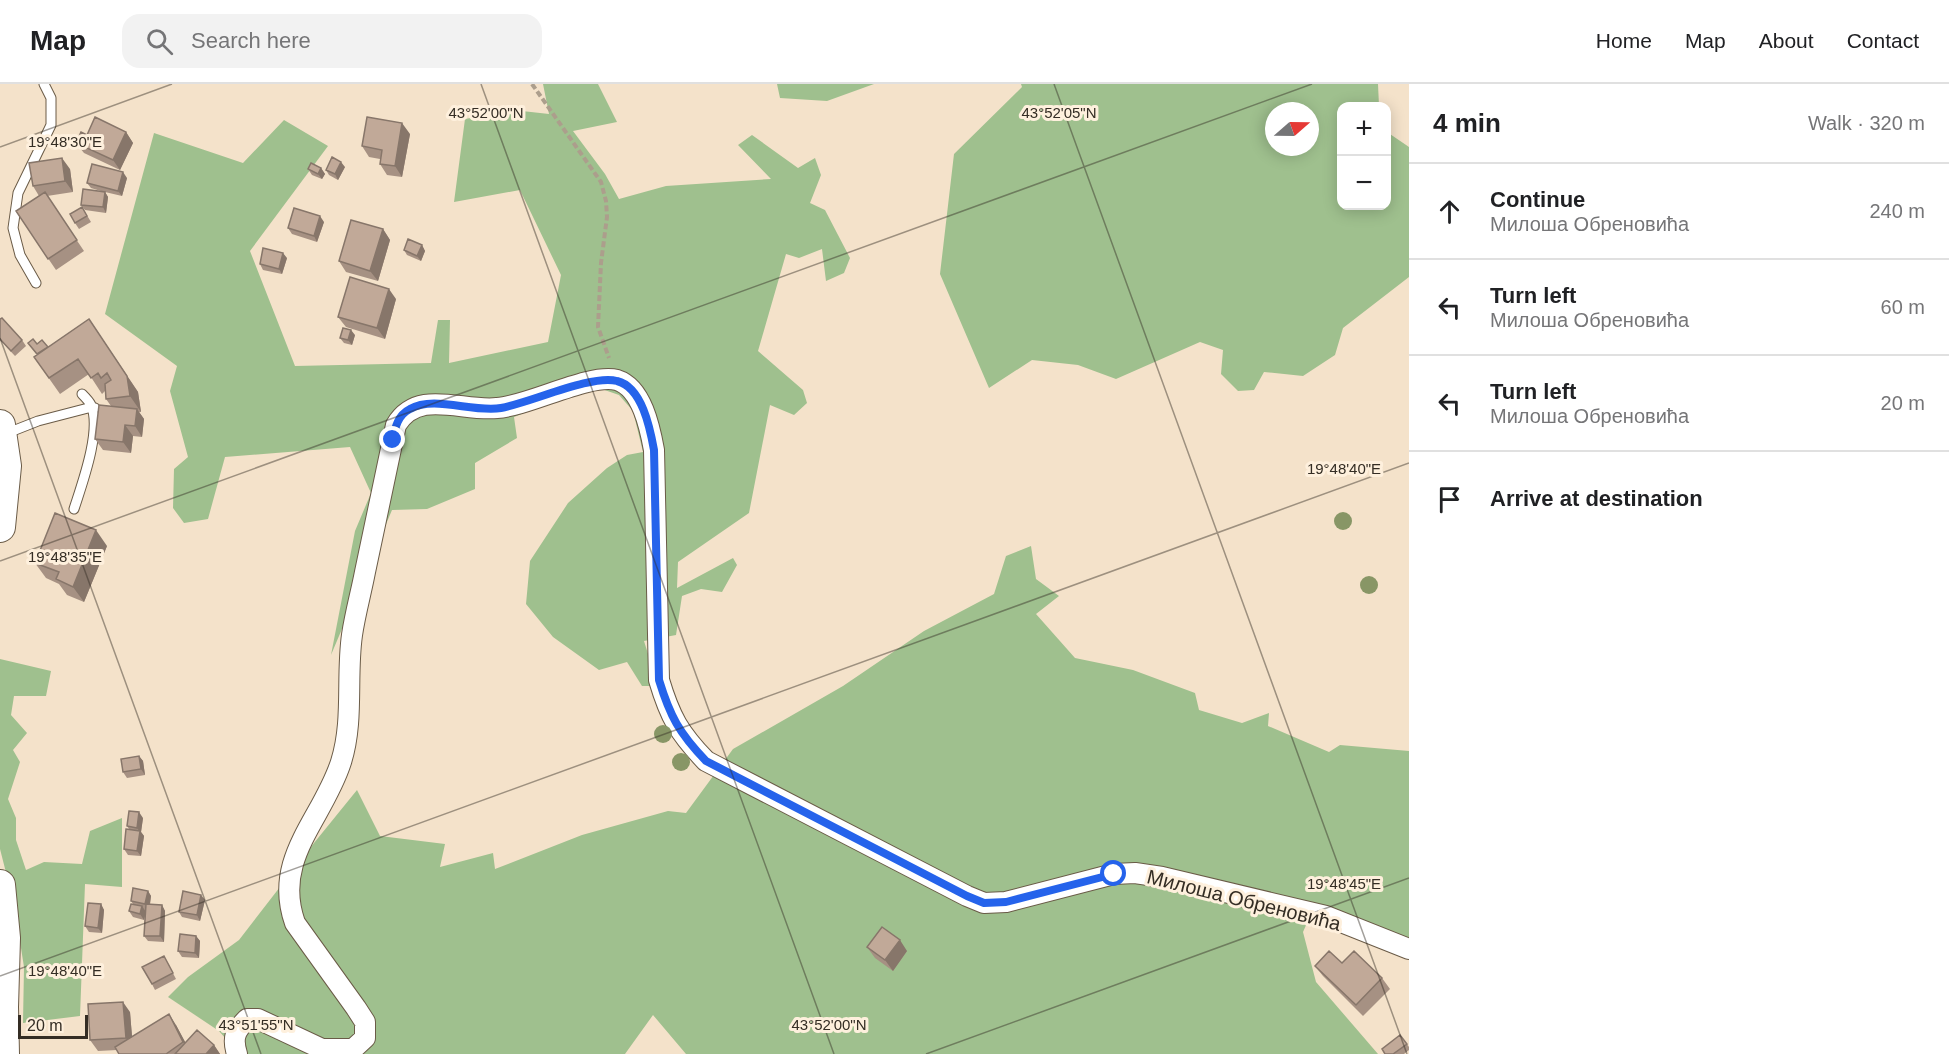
<!DOCTYPE html>
<html lang="en">
<head>
<meta charset="utf-8">
<style>
  :root { --surface:#fff; --page:#f2f2f2; --text:#202124; --muted:#757577; --line:#e0e0e0 }
  body { margin:0; font-family:Arial,sans-serif; background:var(--page); color:var(--text) }
  .controls { position:absolute; right:18px; top:18px; display:grid; overflow:hidden; border-radius:12px; box-shadow:0 3px 15px #0003 }
  .controls button { width:54px; height:54px; display:grid; place-items:center; padding:0; border:0; border-bottom:2px solid var(--line); background:var(--surface); color:var(--text); font:30px sans-serif }
  .compass { position:absolute; left:1265px; top:18px; width:54px; height:54px; border-radius:50%; background:var(--surface); box-shadow:0 3px 15px #0003; rotate:70deg }
  .scale { position:absolute; left:18px; bottom:15px; width:70px; box-sizing:border-box; padding-left:6px; border:3px solid #342d24; border-top:0; font-size:16px; line-height:21px; white-space:nowrap; color:#342d24; -webkit-text-stroke:4px #fef0dd; paint-order:stroke }
  .stop { position:absolute; width:18px; height:18px; margin:-14px; border:4px solid #2563eb; border-radius:50%; background:#fff }
  .stop.end { background:#2563eb; border-color:#fff; box-shadow:0 2px 6px #0008 }
  .list { margin:0; padding:0; list-style:none }
  h2 { display:flex; justify-content:space-between; align-items:center; height:78px; margin:0; padding:0 24px; font-size:26px }
  h2 small { font-size:20px; font-weight:400; color:var(--muted) }
  .list li { display:grid; grid-template-columns:39px 1fr auto; gap:18px; align-items:center; box-sizing:border-box; height:96px; padding:0 24px; border-top:2px solid var(--line) }
  .list b { display:block; font-size:22px; white-space:nowrap }
  .list p { margin:0; font-size:20px; white-space:nowrap; color:var(--muted) }
  .list em { font-size:20px; font-style:normal; color:var(--muted) }
  .icon { flex:none; width:33px; height:33px; fill:none; stroke:currentColor; stroke-width:2; stroke-linecap:round; stroke-linejoin:round }
  .map { position:relative; flex:none; width:1409px; height:970px; overflow:hidden }
  header { display:flex; align-items:center; gap:36px; box-sizing:border-box; height:84px; padding:0 30px; background:var(--surface); border-bottom:2px solid var(--line) }
  header strong { font-size:28px }
  nav { display:flex; gap:33px; margin-inline-start:auto; font-size:21px }
  .search { width:420px; height:54px; background:var(--page); display:flex; align-items:center; gap:15px; box-sizing:border-box; padding:0 21px; border-radius:18px; color:var(--muted); font-size:22px }
  main { display:flex }
  aside { flex:1; background:var(--surface) }
  .map>svg:first-child { display:block }
</style>
</head>
<body>
<header>
<strong>Map</strong>
<div class="search"><svg class="icon" aria-label="search" viewBox="0 0 24 24"><circle cx="10" cy="10" r="6"/><path d="M15 15l6 6"/></svg>Search here</div>
<nav><a>Home</a><a>Map</a><a>About</a><a>Contact</a></nav>
</header>
<main>
<div class="map">
<svg width="1409" height="970" viewBox="0 0 1409 970">
  <rect width="100%" height="100%" fill="#f4e2ca"/>
  <path fill="#9fc08e" fill-rule="evenodd" d="M543,0H598L617,38L573,47L605,90L619,115L666,102L771,95L738,61L752,51L798,84L815,74L821,91L810,119L825,126L850,174L844,189L826,197L822,165L799,174L786,170L758,267L803,306L807,319L794,331L770,321L749,429L678,478L677,504L733,474L737,481L722,508L701,505L682,512L676,551L644,557L653,586L652,602H642L627,578L599,586L553,553L526,520L530,477L568,419L607,384L627,371L643,368L633,327L619,311L593,302L514,333L517,354L475,379V405L427,425L392,426L331,571L355,447L371,409L350,363L225,373L208,435L184,439L173,424L174,385L188,373L170,307L177,282L105,230L154,49L243,79L284,36L328,62L250,167L295,282L431,279L438,236H450L449,279L548,258L561,191L520,106L454,118L465,35L513,26L549,30Z
    M777,0H874L827,17L780,14Z
    M1021,0H1378L1379,22H1342V122H1386L1387,48L1409,63V193L1343,244L1335,271L1303,292L1264,288L1254,306L1238,307L1221,290L1223,266L1200,258L1116,295L1078,281L1032,276L989,304L940,190L954,70L1022,3ZM1274,27H1310V63H1274Z
    M1031,462L1036,495L1059,512L1036,530L1075,574L1133,586L1195,609L1199,626L1242,639L1269,629L1268,642L1329,668L1340,661L1409,667V854L1315,821L1303,848L1316,898L1378,970H686L653,931L625,970H239L219,947L168,913L188,893L239,856L314,759L357,706L380,752L445,760L440,783L493,769L495,785L582,751L668,727L686,729L733,665L843,602L924,547L994,510L1006,472Z
    M0,575L51,587L46,612H14L11,631L27,649L13,666L20,678L8,715L16,734V756L26,786L44,778L82,780L90,747L122,734V803L85,800L80,932L23,939L24,883L14,820L0,765Z"/>
  <g fill="none" stroke-linecap="round" stroke-linejoin="round">
    <defs>
      <path id="service" d="M36,199L20,171L13,144L18,109L51,41V14L44,0
        M5,350L38,337L92,323L95,324
        M74,425C82,400 102,346 91,321C89,317 85,313 82,310"/>
      <path id="minor" d="M237,970C232,954 235,947 247,935H258L322,965H353L365,954V938L356,924L295,839C272,774 323,735 341,678C354,637 346,593 352,551C355,530 361,509 365,488C375,439 386,390 396,341C418,304 462,328 497,324C529,322 589,289 617,296C642,304 650,344 654,366L659,596C670,633 679,649 706,677L967,812L984,819L1006,818L1114,790L1135,789L1162,793L1326,832L1409,865"/>
      <path id="primary" d="M0,341L6,382L0,443
        M0,801L5,854L3,923L4,970"/>
    </defs>
    <use href="#service" stroke="#6a5b47" stroke-width="11"/>
    <use href="#minor" stroke="#6a5b47" stroke-width="22"/>
    <use href="#primary" stroke="#6a5b47" stroke-width="32"/>
    <path stroke="#ac9e8c" stroke-width="4" stroke-dasharray="6 3" stroke-linecap="butt" d="M532,0L601,98L606,117L607,133L601,179L598,243L609,274"/>
    <use href="#service" stroke="#fff" stroke-width="9"/>
    <use href="#minor" stroke="#fff" stroke-width="20"/>
    <use href="#primary" stroke="#fff" stroke-width="30"/>
  </g>
  <g fill="#889666">
    <circle cx="1343" cy="437" r="9"/>
    <circle cx="1369" cy="501" r="9"/>
    <circle cx="663" cy="650" r="9"/>
    <circle cx="681" cy="678" r="9"/>
  </g>
  <path fill="#a69183" d="M126,48L133,59L120,86L84,69L76,59L87,51Z
    M410,50L402,93L387,91L380,80V75L369,73L362,62Z
    M345,83L338,96L329,91L326,86Z
    M321,84L325,90L322,95L312,91L308,85Z
    M70,85L73,108L47,112L84,167L56,186L16,127L39,112L33,102Z
    M127,94L122,112L105,108L108,113L106,129L85,126L81,121L104,108L91,104L87,99Z
    M82,123L91,138L79,145L75,139Z
    M324,138L317,158L292,150L288,144Z
    M383,145L390,156L378,197L346,188L339,177Z
    M422,161L425,167L421,177L407,171L404,166Z
    M287,174L282,190L263,186L260,180Z
    M396,215L385,255L346,243L338,233Z
    M0,235L22,256L26,262L15,272L0,256Z
    M89,235L138,308L141,328H139L144,335L142,353L133,352L131,369L103,366L95,355L111,322L106,315L105,307L102,310L89,290L60,310L34,273L37,271L28,259L48,263Z
    M355,251L352,261L344,259L340,254Z
    M107,462L84,518L67,511L59,500L46,494L35,479Z
    M139,672L143,677L145,691L127,694L123,688Z
    M143,734L141,748L144,752L141,772L128,771L124,765L129,745L127,742Z
    M148,807L151,812L150,821H162L165,827L164,858L148,857L144,852L145,831L144,836L133,833L129,827L133,820L131,817Z
    M205,816L200,837L182,833L179,828Z
    M101,820L104,826L102,849L89,848L85,842Z
    M196,852L200,857L199,874L182,873L178,867Z
    M867,863L907,867L893,887L875,874Z
    M164,872L176,895L155,906L152,900Z
    M1342,879L1382,894L1390,905L1363,932L1323,892L1315,882Z
    M130,928L132,953L176,941L185,958L214,961L220,970H119L117,966L98,967L90,956Z
    M1400,951L1409,963V966L1404,970H1385Z"/>
  <path fill="#87766a" d="M402,39L410,50L402,93L395,82Z
    M126,48L133,59L120,86L113,76Z
    M62,74L70,85L73,108L65,97Z
    M341,78L345,83L338,96L335,90Z
    M321,84L325,90L322,95L318,90Z
    M123,88L127,94L122,112L118,107Z
    M105,108L108,113L106,129L103,123Z
    M320,132L324,138L317,158L314,152Z
    M383,145L390,156L378,197L370,187Z
    M422,161L425,167L421,177L417,172Z
    M283,169L287,174L282,190L279,185Z
    M389,205L396,215L385,255L377,244Z
    M89,235L138,308L141,328L130,312Z
    M351,246L355,251L352,261L348,256Z
    M137,325L144,335L142,353L135,342Z
    M125,341L133,352L131,369L123,358Z
    M96,446L107,462L84,518L73,503Z
    M139,672L143,677L145,691L141,685Z
    M139,728L143,734L141,748L144,752L141,772L137,767L140,748L137,744Z
    M148,807L151,812L149,825L145,820Z
    M201,811L205,816L200,837L197,831Z
    M101,820L104,826L102,849L98,844Z
    M162,821L165,827L164,858L160,852Z
    M142,822L146,828L144,836L140,830Z
    M196,852L200,857L199,874L195,869Z
    M900,856L907,867L893,887L885,876Z
    M123,918L130,928L133,964L126,954Z
    M169,930L176,941L191,969L183,958Z
    M214,961L220,970H206Z"/>
  <path fill="#c1a998" stroke="#87766a" stroke-width="1.5" d="M95,33L126,48L113,76L76,59L81,48L87,51Z
    M367,33L402,39L395,82L380,80L382,66L362,62Z
    M332,73L341,78L335,90L326,86Z
    M62,74L65,97L33,102L29,79Z
    M311,79L321,84L318,90L308,85Z
    M92,80L123,88L118,107L87,99Z
    M83,105L105,108L103,123L81,121Z
    M45,108L77,156L48,175L16,127Z
    M82,123L87,132L75,139L70,130Z
    M294,124L320,132L314,152L288,144Z
    M351,136L383,145L370,187L339,177Z
    M408,155L422,161L417,172L404,166Z
    M263,164L283,169L279,185L260,180Z
    M350,193L389,205L377,244L338,233Z
    M2,234L22,256L11,267L0,255V235Z
    M89,235L127,292L130,312L106,315L105,300L111,296L107,289L101,294L98,289L91,294L78,275L49,294L34,273Z
    M343,244L351,246L348,256L340,254Z
    M33,255L37,260L42,256L48,263L37,270L28,259Z
    M99,321L137,325L135,342L125,341L123,358L95,355Z
    M55,429L96,446L73,503L56,495L59,488L35,479Z
    M139,672L141,685L123,688L121,675Z
    M129,727L139,728L137,744L127,742Z
    M126,745L140,747L137,767L124,765Z
    M133,804L148,807L145,820L131,817Z
    M183,807L201,811L197,831L179,828Z
    M88,819L101,820L98,844L85,842Z
    M131,820L142,822L140,830L129,827Z
    M146,820L162,821L160,852H144Z
    M882,843L900,856L885,876L867,863Z
    M180,850L196,852L195,869L178,867Z
    M1329,867L1342,879L1354,867L1382,894L1356,921L1315,882Z
    M164,872L173,889L152,900L142,883Z
    M123,918L126,954L90,956L88,920Z
    M169,930L183,958L166,970H119L115,963Z
    M197,946L214,961L206,970H175Z
    M1400,951L1407,960L1393,970H1385L1382,965Z"/>
  <g fill="none" stroke-linecap="round" stroke-linejoin="round">
    <path stroke="#2563eb" stroke-width="8" d="M393,356C395,343 398,331 410,325C434,311 473,329 501,324C530,319 592,290 617,297C642,303 650,344 654,366L659,596C670,632 679,649 706,677L967,812L984,819L1006,818L1114,790"/>
  </g>
  <path fill="none" stroke="#342d24" stroke-width="1.5" stroke-opacity="0.45" d="M481,0L834,970M1054,0L1407,970M0,63L172,0M0,254L261,970M0,477L1312,0M0,892L1409,379M926,970L1409,794"/>
  <g text-anchor="middle" dominant-baseline="central" stroke-width="6" stroke-linejoin="round" paint-order="stroke">
    <g font-size="20" fill="#342d24" stroke="#fef0dd">
      <text transform="translate(1244 816) rotate(14)">Милоша Обреновића</text>
    </g>
  </g>
  <g font-size="15" text-anchor="middle" fill="#342d24" stroke="#fef0dd" stroke-width="6" stroke-linejoin="round" paint-order="stroke">
    <text x="486" y="34">43°52'00"N</text>
    <text x="1059" y="34">43°52'05"N</text>
    <text x="65" y="63">19°48'30"E</text>
    <text x="1344" y="390">19°48'40"E</text>
    <text x="65" y="478">19°48'35"E</text>
    <text x="1344" y="805">19°48'45"E</text>
    <text x="65" y="892">19°48'40"E</text>
    <text x="256" y="946">43°51'55"N</text>
    <text x="829" y="946">43°52'00"N</text>
  </g>
</svg>
<div class="controls">
<button>+</button>
<button>−</button>
</div>
<svg class="compass" viewBox="-18 -18 36 36"><path d="M0-13l5 13h-10z" fill="#e53935"/><path d="M0 13l5-13h-10z" fill="#757577"/></svg>
<div class="scale">20 m</div>
<div class="stop" style="left:1114px;top:790px"></div>
<div class="stop end" style="left:393px;top:356px"></div>
</div>
<aside>
<h2>4 min<small>Walk · 320 m</small></h2>
<ul class="list">
<li><svg class="icon" aria-label="ahead" viewBox="0 0 24 24"><path d="M12 20V5M6 11l6-6 6 6"/></svg><div><b>Continue</b><p>Милоша Обреновића</p></div><em>240 m</em></li>
<li><svg class="icon" aria-label="left" viewBox="0 0 24 24"><path d="M17 20v-9H6M10 6l-5 5 5 5"/></svg><div><b>Turn left</b><p>Милоша Обреновића</p></div><em>60 m</em></li>
<li><svg class="icon" aria-label="left" viewBox="0 0 24 24"><path d="M17 20v-9H6M10 6l-5 5 5 5"/></svg><div><b>Turn left</b><p>Милоша Обреновића</p></div><em>20 m</em></li>
<li><svg class="icon" aria-label="arrive" viewBox="0 0 24 24"><path d="M6 21V4h12l-3 4 3 4H6"/></svg><div><b>Arrive at destination</b></div></li>
</ul>
</aside>
</main>
</body>
</html>
